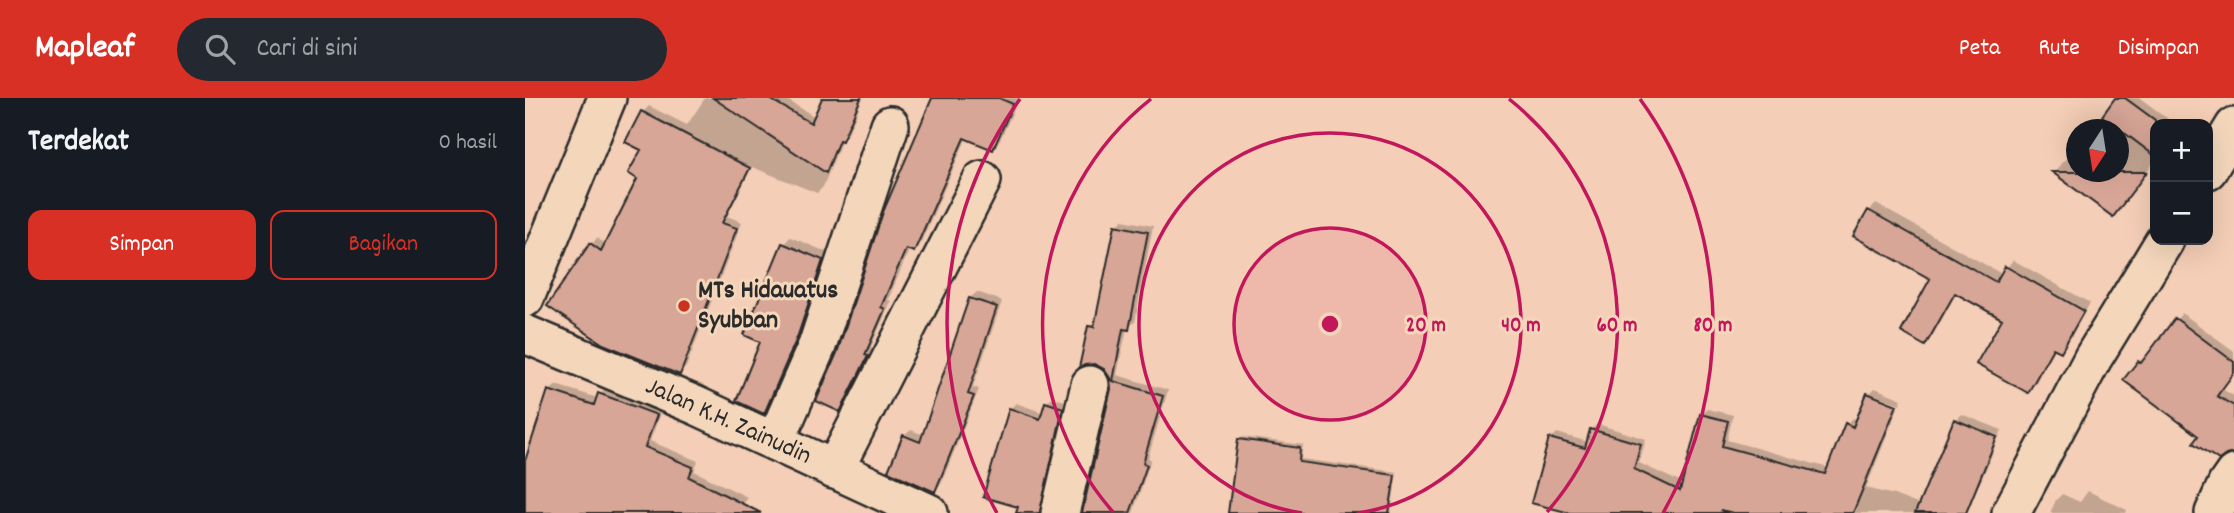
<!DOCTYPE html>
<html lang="id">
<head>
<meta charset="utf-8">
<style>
  :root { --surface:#171b24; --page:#242831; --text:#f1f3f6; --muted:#9ea1a6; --line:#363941; --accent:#d93025 }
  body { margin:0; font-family:Dekko,sans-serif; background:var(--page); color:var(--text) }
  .controls { position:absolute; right:21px; top:21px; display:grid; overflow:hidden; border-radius:14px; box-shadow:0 7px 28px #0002 }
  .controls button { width:63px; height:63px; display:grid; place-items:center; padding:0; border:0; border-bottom:2px solid var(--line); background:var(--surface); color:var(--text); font:35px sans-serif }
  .compass { position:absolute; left:1541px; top:21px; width:63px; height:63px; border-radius:50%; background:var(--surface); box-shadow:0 7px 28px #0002; rotate:192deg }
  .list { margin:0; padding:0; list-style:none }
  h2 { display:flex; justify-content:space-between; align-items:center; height:91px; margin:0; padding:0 28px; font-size:30px }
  h2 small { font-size:23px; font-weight:400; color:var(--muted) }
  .actions { display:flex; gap:14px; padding:21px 28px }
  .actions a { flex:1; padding:16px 0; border:2px solid var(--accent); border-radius:14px; text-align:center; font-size:24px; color:var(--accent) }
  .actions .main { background:var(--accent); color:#fff }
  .icon { flex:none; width:38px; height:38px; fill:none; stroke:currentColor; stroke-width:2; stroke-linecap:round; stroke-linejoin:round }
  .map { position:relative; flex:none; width:1709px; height:415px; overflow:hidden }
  header { display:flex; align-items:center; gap:42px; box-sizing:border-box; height:98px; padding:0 35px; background:var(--accent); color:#fff }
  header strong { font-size:33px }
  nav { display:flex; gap:38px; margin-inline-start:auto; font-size:24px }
  .search { width:490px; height:63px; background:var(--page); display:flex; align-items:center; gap:18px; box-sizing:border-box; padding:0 24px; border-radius:38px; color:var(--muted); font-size:26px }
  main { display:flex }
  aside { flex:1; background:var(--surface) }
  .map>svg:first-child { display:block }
</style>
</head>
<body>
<header>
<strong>Mapleaf</strong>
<div class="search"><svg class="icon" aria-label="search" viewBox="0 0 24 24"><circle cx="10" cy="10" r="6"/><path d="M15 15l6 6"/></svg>Cari di sini</div>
<nav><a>Peta</a><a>Rute</a><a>Disimpan</a></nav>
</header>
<main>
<aside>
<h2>Terdekat<small>0 hasil</small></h2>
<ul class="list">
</ul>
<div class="actions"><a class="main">Simpan</a><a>Bagikan</a></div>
</aside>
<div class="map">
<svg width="1709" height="415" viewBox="0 0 1709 415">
  <rect width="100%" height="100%" fill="#f4ceb6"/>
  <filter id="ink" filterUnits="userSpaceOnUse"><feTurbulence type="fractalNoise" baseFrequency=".0143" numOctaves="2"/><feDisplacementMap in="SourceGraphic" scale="14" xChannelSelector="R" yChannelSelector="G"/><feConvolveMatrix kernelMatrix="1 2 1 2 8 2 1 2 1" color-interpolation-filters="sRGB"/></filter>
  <g filter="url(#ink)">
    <path fill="#0003" d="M180,0H259L290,19L299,0H338L323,35L317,41L298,89L292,95L227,69L202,118L217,124L161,269L155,275L66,147L72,140L81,147L114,80L119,52L102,43L118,14L124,8L162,27Z
      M409,0H494L475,42L467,50L442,39L396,144L388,152L385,150L363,202L366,203L346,249L350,251L322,304L315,312L314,255Z
      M1593,0H1615L1650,26H1630V63L1588,117L1530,74L1552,46V74H1594V32H1568Z
      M1351,106L1477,176L1488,162L1565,205L1543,244L1536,252L1530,249L1510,286L1503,293L1479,220L1432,194L1407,239L1400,246L1408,180L1344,113Z
      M598,122L628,128L610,224L602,230L592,277L643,292L623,360L626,361L608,415H558L587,291V280L564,228L572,223L592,128Z
      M265,139L304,155L278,232L245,308L239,314L237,243L259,146Z
      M452,194L477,203L448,289L454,291L416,386L410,392L379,338L386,332L399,337L445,200Z
      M1657,215L1709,253V275L1697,291L1709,298V354L1700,355L1675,337L1614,264L1620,258L1622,259Z
      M31,287L73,300L80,290L137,310L125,343L173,363L169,373L222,399L214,414L217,415H0V368L25,293Z
      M1350,290L1377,301L1375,306L1345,295Z
      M1344,298L1373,310L1341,390L1369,397L1415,415H1217L1185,407L1183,415H1041L1026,341L1032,335L1063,344L1066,332L1072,326L1121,341L1114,365L1159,386L1176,317L1182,311L1208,317L1202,342L1304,370L1322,326L1328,320L1333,322Z
      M527,299L543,304L520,415H493L495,407L485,311L491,305L519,315L521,305Z
      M1436,316L1477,332L1455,385L1449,392L1430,322Z
      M718,339L778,347L776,361L872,374L866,415H705L715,342Z
      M1563,393L1602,412L1601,415H1525L1531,402L1537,396L1555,404Z"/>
    <path fill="#d7a697" stroke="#2b2b2b" stroke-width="2" d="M188,0H243L286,25L297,0H336L317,43L314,42L301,75Z
      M407,0H474L488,6L468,52L439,40L389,154L381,151L356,209L360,211L340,257L343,258L315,314L291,303L312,255L358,114Z
      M1590,0H1600L1630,22V58L1577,18Z
      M116,13L225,70L197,125L212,130L155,277L78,246L22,208L65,145L76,153L112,81L103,75L116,52L100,44Z
      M1527,74H1622L1588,119Z
      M1343,112L1471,184L1480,168L1559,213L1536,254L1528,250L1503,295L1451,266L1477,221L1430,195L1400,248L1376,234L1405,181L1328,138Z
      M590,127L623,134L604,232L598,231L588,283L638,298L618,365L622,367L605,415H557L586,291L585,280L579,271L569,266L560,267L554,270L563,228L569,229Z
      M257,145L298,162L272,240L239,316L211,303L235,244L219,237Z
      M444,200L472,209L443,296L449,298L410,394L363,373L378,337L395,344Z
      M1650,220L1709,264V275L1692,298L1709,308V355L1701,357L1694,362L1668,345L1673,338L1598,282L1613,263L1616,265Z
      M23,292L69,307L73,295L132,317L120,349L168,369L164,379L236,415H0V363Z
      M1342,295L1372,307L1328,415H1209L1195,412L1203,415H1045L1006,405L1024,340L1060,350L1065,331L1116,346L1109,371L1155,393L1175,316L1203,323L1197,348L1300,376L1320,325L1328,329Z
      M520,304L538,310L515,415H491L493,409L458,399L484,310L515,321Z
      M1429,321L1472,339L1441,415H1390Z
      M713,341L775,350L774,364L870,377L864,415H703Z"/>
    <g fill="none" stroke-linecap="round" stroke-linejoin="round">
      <defs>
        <path id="street" d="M1683,72L1709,29
          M0,200L82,0
          M0,236L170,307L404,415
          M250,344L292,248L365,27
          M309,372L457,82
          M535,415L565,287
          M1486,415L1568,260L1640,142
          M1689,415L1702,386L1709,376"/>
      </defs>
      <use href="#street" stroke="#2b2b2b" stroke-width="42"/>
      <use href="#street" stroke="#f4d7bb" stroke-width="37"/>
    </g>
  </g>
  <circle cx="805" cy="226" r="96" fill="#c2185b" fill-opacity=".12"/>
  <g fill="none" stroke="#c2185b" stroke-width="3.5">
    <circle cx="805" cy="226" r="96"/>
    <path d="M777 415A191 191 0 1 1 833 415"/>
    <path d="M588 414A287 287 0 0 1 626 1M984 1A287 287 0 0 1 1022 414"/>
    <path d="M472 415A383 383 0 0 1 495 1M1115 1A383 383 0 0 1 1138 415"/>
  </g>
  <circle fill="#c8321e" stroke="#f4d7bb" stroke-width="2.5" cx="159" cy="208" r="7"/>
  <g text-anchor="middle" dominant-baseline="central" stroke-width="6" stroke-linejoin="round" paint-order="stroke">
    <g font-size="26" font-weight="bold" fill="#2b2b2b" stroke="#f4d7bb" text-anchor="start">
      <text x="173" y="193">MTs Hidauatus<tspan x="173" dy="30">Syubban</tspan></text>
    </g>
    <g font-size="26" fill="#2b2b2b" stroke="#f4d7bb">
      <text transform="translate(203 324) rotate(24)">Jalan K.H. Zainudin</text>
    </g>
  </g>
  <circle cx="805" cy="226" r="10" fill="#c2185b" stroke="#f4d7bb" stroke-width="3.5"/>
  <g font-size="21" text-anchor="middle" font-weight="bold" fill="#c2185b" stroke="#f4d7bb" stroke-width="6" stroke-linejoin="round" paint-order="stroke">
    <text x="901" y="233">20 m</text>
    <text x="996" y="233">40 m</text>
    <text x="1092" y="233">60 m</text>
    <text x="1188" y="233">80 m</text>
  </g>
</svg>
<div class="controls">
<button>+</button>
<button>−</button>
</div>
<svg class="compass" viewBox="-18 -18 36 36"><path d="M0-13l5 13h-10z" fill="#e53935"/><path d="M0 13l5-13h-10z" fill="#9ea1a6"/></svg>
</div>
</main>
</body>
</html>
